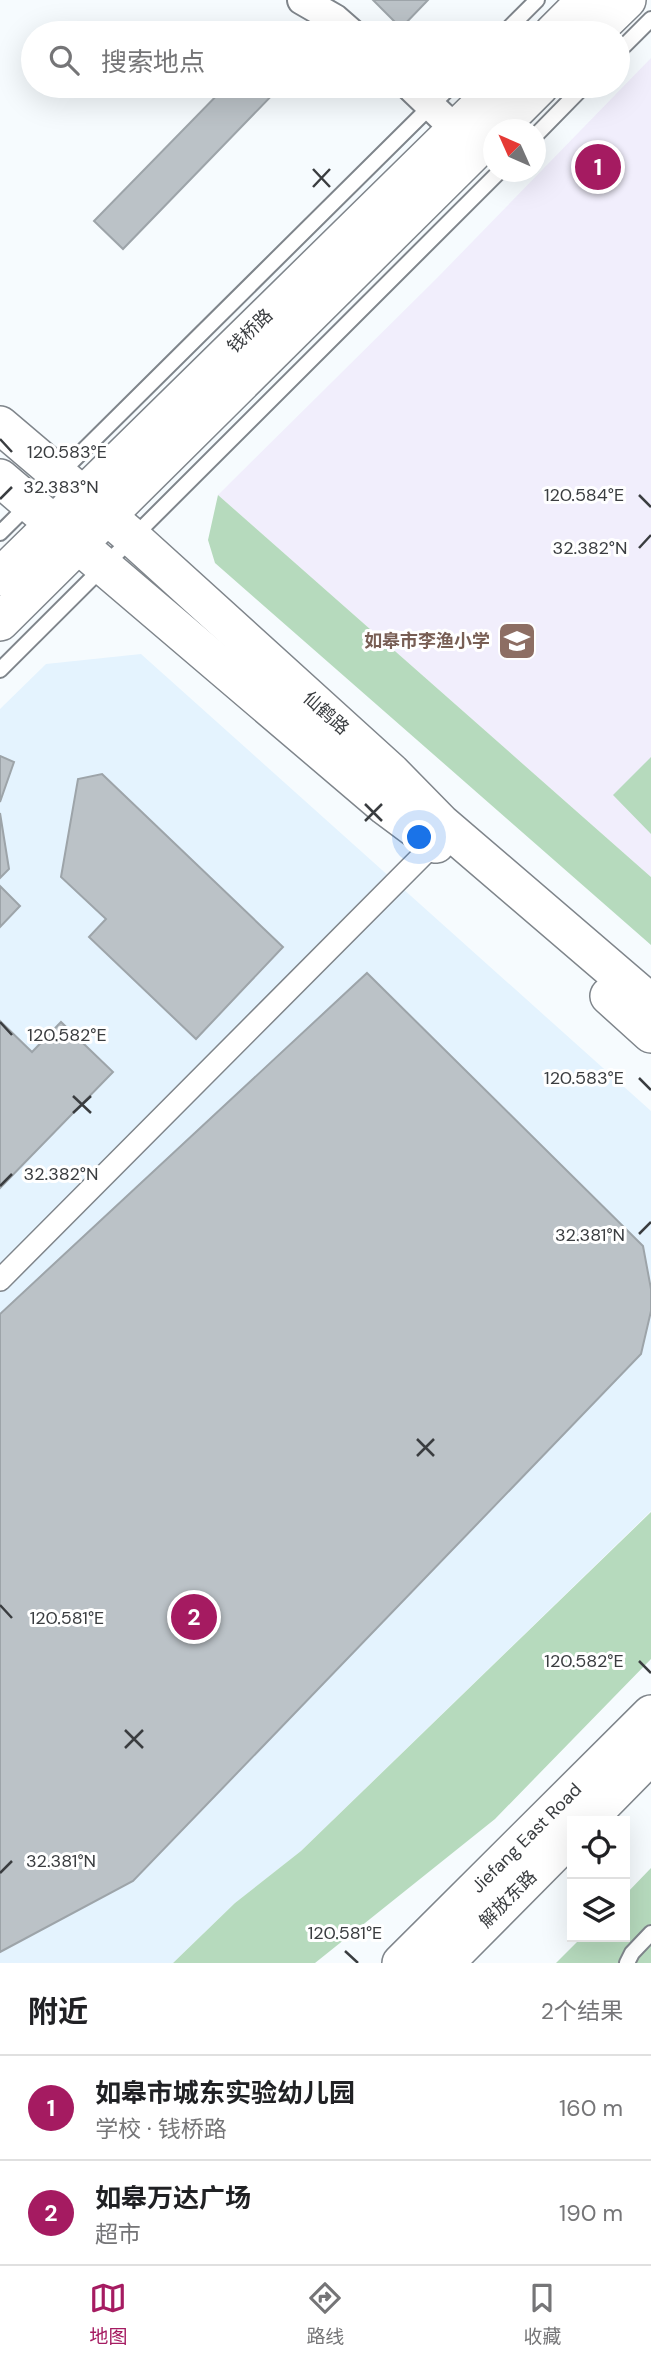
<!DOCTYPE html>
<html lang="zh">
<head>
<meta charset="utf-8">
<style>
  :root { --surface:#fff; --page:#f6f6f6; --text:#202124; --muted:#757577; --line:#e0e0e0; --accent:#a51b61 }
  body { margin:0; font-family:"DM Sans","Noto Sans SC",sans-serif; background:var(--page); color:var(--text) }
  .controls { position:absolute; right:21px; bottom:21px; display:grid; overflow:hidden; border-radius:0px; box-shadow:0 7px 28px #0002 }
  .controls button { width:63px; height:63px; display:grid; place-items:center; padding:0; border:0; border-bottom:2px solid var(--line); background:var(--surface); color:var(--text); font:35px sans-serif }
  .compass { position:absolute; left:483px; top:119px; width:63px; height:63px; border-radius:50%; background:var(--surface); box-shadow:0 7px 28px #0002; rotate:315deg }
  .you { position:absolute; left:420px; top:838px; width:24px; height:24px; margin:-18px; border:5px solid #fff; border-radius:50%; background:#1a73e8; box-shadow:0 0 0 10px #1a73e833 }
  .badge { display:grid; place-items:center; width:46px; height:46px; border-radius:50%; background:var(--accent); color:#fff; font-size:23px; font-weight:700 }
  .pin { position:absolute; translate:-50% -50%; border:4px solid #fff; box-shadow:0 2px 7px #0006 }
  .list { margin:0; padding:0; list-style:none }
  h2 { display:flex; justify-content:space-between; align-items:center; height:91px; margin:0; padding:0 28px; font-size:30px }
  h2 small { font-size:23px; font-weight:400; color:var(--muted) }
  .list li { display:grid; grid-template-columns:46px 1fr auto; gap:21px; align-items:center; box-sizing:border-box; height:105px; padding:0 28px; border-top:2px solid var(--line) }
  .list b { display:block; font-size:26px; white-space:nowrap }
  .list p { margin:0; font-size:23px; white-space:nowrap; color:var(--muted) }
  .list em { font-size:23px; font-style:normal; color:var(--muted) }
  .icon { flex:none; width:38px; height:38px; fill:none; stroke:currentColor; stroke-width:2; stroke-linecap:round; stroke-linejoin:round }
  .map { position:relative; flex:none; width:651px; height:1963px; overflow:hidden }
  .search { position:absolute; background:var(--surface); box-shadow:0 7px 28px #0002; left:21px; right:21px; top:21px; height:77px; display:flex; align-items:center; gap:18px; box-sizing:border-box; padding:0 24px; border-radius:38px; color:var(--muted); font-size:26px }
  .sheet { height:301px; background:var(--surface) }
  nav { display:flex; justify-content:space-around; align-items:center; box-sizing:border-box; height:98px; border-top:2px solid var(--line); background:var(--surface); font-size:19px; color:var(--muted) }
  nav a { display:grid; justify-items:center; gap:4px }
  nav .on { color:var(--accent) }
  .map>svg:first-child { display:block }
</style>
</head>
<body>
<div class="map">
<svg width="651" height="1963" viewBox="0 0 651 1963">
  <rect width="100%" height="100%" fill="#f6fbfe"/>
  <path fill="#e4f3fe" d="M141,654L651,1111V1511L301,1851L235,1903L173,1963H0V709L46,664Z"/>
  <path fill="#f1eefc" d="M651,58V877L218,495L438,277Z"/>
  <path fill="#b6dabd" d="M218,495L651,877V945L215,563L208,540Z
    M651,757V834L613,795Z
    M651,1512V1659L495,1819L315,1963H173L235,1903L301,1851Z
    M651,1868V1963H556L582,1937H625V1895Z"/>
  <path fill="#bbc2c7" stroke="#9da4a9" stroke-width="2" d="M373,0H428L401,28Z
    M226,86H281L123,249L94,221Z
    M0,756L14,762L0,802Z
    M102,774L283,947L196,1039L89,937L106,919L61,877L78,779Z
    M0,813L9,869L0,878Z
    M0,886L20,906L0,927Z
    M367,973L643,1246L651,1289V1311L641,1354L133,1881L0,1952V1314Z
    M0,1021L32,1052L61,1022L113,1072L0,1188Z"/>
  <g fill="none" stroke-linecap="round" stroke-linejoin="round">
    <defs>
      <path id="service" d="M504,33L537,0
        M618,52L651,19
        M536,135L584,86
        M0,533L451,86
        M0,670L499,172
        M627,1963L632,1953L651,1933"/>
      <path id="pedestrian" d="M0,1280L435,843"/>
      <path id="minor" d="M302,0L335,19L351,33
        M410,86L456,130"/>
      <g id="tertiary">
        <path d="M553,33L586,0"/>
        <path d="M593,33L627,0"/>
        <path d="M496,130L540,86"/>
        <path d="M0,425L133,538L391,772L441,823L651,1003"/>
        <path d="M0,478L385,806L436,844"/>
        <path d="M0,577L500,86"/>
        <path d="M0,622L494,132"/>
        <path d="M609,996L651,1034"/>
        <path d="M586,1821L651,1755"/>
        <path id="s1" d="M401,1963L651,1714"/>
        <path d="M445,1963L572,1835"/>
      </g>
    </defs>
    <use href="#service" stroke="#7f858b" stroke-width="18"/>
    <use href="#pedestrian" stroke="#7f858b" stroke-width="24"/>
    <use href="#minor" stroke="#7f858b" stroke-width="32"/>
    <use href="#tertiary" stroke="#7f858b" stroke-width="40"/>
    <use href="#service" stroke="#fff" stroke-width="14"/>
    <use href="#pedestrian" stroke="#fff" stroke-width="21"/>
    <use href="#minor" stroke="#fff" stroke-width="28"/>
    <use href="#tertiary" stroke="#fff" stroke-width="37"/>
  </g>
  <path fill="none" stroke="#3a3d40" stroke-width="2.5" d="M313,169L330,187M313,187L330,169M0,439L12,452M639,495L651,507M0,499L12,487M639,548L651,535M365,804L382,821M365,821L382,804M0,1022L12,1035M639,1078L651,1090M73,1096L91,1113M73,1113L91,1096M0,1186L12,1174M639,1234L651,1222M417,1439L434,1456M417,1456L434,1439M0,1605L12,1618M639,1661L651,1673M125,1730L143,1748M125,1748L143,1730M0,1873L12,1861M345,1951L358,1963"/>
  <defs>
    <symbol id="school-square" viewBox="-11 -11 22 22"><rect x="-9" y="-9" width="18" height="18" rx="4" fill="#8d6e63" stroke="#fff"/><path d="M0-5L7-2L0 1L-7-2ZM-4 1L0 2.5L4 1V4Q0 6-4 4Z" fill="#fff"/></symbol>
  </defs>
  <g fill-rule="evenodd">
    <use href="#school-square" x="495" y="619" width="44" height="44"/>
  </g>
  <g text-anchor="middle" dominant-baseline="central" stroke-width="6" stroke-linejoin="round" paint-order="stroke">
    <g font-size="18" fill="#3a3d40" stroke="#fff">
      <text transform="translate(250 331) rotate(-44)">钱桥路</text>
      <text transform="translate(326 713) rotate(42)">仙鹤路</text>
      <text stroke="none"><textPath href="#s1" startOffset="177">Jiefang East Road</textPath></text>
      <text transform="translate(508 1899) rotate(-45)">解放东路</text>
    </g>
    <g font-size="18" font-weight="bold" fill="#785e54" stroke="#fff" text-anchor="end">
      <text x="490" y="641">如皋市李渔小学</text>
    </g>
  </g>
  <g font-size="18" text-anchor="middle" fill="#3a3d40" stroke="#fff" stroke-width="6" stroke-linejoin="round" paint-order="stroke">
    <text x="67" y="458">120.583°E</text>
    <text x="61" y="493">32.383°N</text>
    <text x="584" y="501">120.584°E</text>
    <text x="590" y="554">32.382°N</text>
    <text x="67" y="1041">120.582°E</text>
    <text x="584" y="1084">120.583°E</text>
    <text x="61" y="1180">32.382°N</text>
    <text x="590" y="1241">32.381°N</text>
    <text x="67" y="1624">120.581°E</text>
    <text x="584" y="1667">120.582°E</text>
    <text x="61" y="1867">32.381°N</text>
    <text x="345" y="1939">120.581°E</text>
  </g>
</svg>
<div class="controls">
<button><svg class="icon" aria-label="locate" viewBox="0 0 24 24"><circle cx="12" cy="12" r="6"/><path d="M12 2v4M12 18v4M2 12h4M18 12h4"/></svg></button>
<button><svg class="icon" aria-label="layers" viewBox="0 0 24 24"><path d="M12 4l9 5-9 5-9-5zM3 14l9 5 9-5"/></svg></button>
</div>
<svg class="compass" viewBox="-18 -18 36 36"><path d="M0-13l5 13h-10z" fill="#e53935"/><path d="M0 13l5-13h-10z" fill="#757577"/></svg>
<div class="you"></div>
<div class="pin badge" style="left:598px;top:167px">1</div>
<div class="pin badge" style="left:194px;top:1617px">2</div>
<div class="search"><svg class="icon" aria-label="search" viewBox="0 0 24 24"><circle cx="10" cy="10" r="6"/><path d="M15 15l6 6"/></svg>搜索地点</div>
</div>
<section class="sheet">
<h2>附近<small>2个结果</small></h2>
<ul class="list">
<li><span class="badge">1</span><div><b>如皋市城东实验幼儿园</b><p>学校 · 钱桥路</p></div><em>160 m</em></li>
<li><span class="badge">2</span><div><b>如皋万达广场</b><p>超市</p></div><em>190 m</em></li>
</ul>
</section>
<nav>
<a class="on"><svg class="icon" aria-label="map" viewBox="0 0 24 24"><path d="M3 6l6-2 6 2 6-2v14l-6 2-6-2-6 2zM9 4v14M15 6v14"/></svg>地图</a>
<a><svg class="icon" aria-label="directions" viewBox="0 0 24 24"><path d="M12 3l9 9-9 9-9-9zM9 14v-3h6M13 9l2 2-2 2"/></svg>路线</a>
<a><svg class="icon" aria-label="saved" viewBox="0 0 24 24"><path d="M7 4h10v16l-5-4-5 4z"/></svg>收藏</a>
</nav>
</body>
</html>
